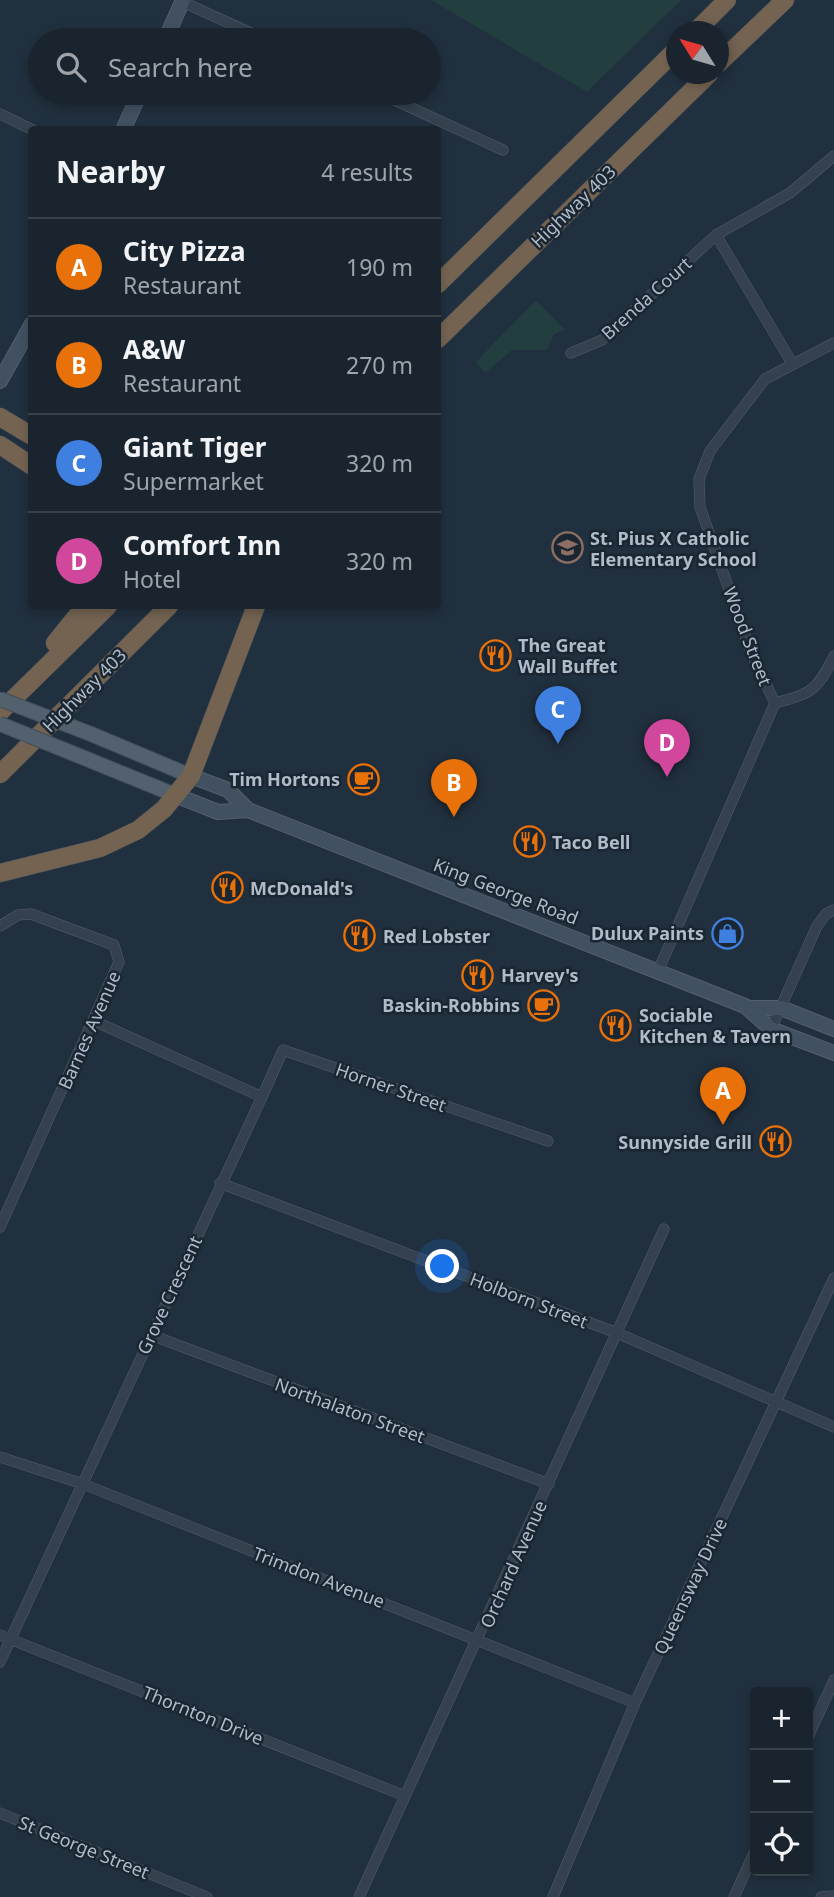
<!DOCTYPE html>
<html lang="en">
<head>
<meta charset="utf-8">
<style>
  :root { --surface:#19242e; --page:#26303a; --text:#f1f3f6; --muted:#9fa4aa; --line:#37414a; --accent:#80bcff }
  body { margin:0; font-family:"Noto Sans",sans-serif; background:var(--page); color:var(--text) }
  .controls { position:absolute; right:21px; bottom:21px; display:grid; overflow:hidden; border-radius:7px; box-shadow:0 4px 10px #0003 }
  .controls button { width:63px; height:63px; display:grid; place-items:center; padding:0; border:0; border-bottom:2px solid var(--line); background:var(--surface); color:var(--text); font:35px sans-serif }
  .compass { position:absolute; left:666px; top:21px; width:63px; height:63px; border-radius:50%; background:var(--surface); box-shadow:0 4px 10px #0003; rotate:307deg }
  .you { position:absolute; left:443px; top:1267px; width:24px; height:24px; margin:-18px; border:5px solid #fff; border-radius:50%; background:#1a73e8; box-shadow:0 0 0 10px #1a73e833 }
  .badge { display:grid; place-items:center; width:46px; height:46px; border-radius:50%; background:var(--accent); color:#fff; font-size:23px; font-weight:700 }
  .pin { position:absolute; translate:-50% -58px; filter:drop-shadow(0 2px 4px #0008) }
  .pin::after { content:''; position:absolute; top:37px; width:24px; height:21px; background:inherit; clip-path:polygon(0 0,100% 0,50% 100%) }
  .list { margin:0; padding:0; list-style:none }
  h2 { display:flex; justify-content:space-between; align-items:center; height:91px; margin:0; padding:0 28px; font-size:30px }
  h2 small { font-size:23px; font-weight:400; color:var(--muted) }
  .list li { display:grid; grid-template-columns:46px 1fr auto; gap:21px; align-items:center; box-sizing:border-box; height:98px; padding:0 28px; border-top:2px solid var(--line) }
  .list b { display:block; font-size:26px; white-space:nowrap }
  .list p { margin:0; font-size:23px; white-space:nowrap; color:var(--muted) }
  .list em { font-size:23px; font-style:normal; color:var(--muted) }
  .icon { flex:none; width:38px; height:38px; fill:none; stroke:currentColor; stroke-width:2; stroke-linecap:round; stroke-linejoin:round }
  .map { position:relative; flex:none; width:834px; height:1897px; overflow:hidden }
  .search { position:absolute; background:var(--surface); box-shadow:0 4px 10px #0003; left:28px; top:28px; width:413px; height:77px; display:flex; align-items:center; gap:18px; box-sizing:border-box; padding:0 24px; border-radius:38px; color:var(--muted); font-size:26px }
  .panel { position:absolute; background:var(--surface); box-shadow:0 4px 10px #0003; left:28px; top:126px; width:413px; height:483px; border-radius:7px }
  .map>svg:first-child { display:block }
</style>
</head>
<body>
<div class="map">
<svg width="834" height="1897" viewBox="0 0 834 1897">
  <rect width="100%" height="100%" fill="#21303e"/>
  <path fill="#233e3f" d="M431,0H681L587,92Z
    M536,300L565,330L554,334L547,350H512L485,373L476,362Z"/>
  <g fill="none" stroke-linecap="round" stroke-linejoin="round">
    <defs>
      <path id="street" d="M183,2L266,40
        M379,93L503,150
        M0,114L33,130
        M716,235L792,363
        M571,353L602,340L716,235L790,193L834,156
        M775,703C812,693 817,691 834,656
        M0,926L18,915L31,914L114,945L119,962L0,1227
        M658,971L775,703L752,655L700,507L699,479L710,451L765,379L834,343
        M771,1029L817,926L826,914L834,910
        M262,1097L283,1050L548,1141
        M220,1183L617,1333L834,1427
        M151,1335L549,1484
        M0,1457L83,1484L635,1703
        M0,1635L405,1796
        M0,1662L262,1097L94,1021
        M808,1737L834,1680
        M0,1813L207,1897
        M359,1897L664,1229
        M553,1897L635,1703L834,1278
        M734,1897L755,1851
        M821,1897L834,1896"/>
      <path id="secondary" d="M165,40L183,0
        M123,130L140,93
        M0,381L32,324
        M191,776L228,790L248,810L745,1006L771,1029L834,1053
        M175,795L218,812L248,810
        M750,1008H781L834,1029"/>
      <path id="primary" d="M91,734L191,776
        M72,753L175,795"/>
      <path id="highway" d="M695,32L727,0
        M718,64L785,0
        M438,284L676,50
        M438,339L709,74
        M0,417L32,436
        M0,445L32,466
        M55,643L85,606
        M0,712L108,606
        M0,774L169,606
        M0,873L100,848L138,830L164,809L191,776L256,606"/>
    </defs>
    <use href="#street" stroke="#535f6c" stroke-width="11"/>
    <use href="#secondary" stroke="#535f6c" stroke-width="16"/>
    <use href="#primary" stroke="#414d5a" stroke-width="16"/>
    <use href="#highway" stroke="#404c58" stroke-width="19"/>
    <use href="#street" stroke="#35414e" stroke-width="10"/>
    <use href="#secondary" stroke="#425161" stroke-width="14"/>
    <use href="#primary" stroke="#53616e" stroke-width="14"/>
    <use href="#highway" stroke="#746351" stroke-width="18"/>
    <defs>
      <path id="primary-bridge" d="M0,699L91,734
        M0,724L72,753"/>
    </defs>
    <use href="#primary-bridge" stroke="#414d5a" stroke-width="16" stroke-linecap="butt"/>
    <use href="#primary-bridge" stroke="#53616e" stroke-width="14"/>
  </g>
  <defs>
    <symbol id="school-ring" viewBox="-11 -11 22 22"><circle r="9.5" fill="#1a2632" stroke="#8d6e63" stroke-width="1.5"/><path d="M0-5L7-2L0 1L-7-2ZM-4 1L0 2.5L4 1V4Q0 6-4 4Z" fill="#8d6e63"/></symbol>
    <symbol id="restaurant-ring" viewBox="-11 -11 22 22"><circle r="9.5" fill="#1a2632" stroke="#e8710a" stroke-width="1.5"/><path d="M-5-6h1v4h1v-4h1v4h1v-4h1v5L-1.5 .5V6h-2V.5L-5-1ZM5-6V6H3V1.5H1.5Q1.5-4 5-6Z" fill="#e8710a"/></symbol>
    <symbol id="cafe-ring" viewBox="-11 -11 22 22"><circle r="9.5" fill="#1a2632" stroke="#e8710a" stroke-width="1.5"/><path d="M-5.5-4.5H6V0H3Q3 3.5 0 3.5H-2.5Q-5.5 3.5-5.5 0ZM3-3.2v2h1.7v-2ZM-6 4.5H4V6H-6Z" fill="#e8710a"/></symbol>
    <symbol id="shop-ring" viewBox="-11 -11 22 22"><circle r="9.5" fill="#1a2632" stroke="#3f7fe0" stroke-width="1.5"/><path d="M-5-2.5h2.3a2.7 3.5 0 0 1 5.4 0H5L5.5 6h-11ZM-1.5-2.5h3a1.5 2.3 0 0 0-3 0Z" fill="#3f7fe0"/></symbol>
  </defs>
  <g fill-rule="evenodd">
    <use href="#school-ring" x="550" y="530" width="35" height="35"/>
    <use href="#restaurant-ring" x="478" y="638" width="35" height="35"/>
    <use href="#cafe-ring" x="346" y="762" width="35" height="35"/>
    <use href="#restaurant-ring" x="512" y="824" width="35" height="35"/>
    <use href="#restaurant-ring" x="210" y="870" width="35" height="35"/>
    <use href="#shop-ring" x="710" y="916" width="35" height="35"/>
    <use href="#restaurant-ring" x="342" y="918" width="35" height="35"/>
    <use href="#restaurant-ring" x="460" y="958" width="35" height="35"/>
    <use href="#cafe-ring" x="526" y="988" width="35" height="35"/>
    <use href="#restaurant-ring" x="598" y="1008" width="35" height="35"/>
    <use href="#restaurant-ring" x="758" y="1124" width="35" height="35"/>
  </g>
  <g text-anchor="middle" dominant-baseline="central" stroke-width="5" stroke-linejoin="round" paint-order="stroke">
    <g font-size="18" fill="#b0bcc9" stroke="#1a2632">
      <text transform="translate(573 206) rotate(-44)">Highway 403</text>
      <text transform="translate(646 298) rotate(-42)">Brenda Court</text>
      <text transform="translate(748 636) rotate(69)">Wood Street</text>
      <text transform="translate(84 690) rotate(-45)">Highway 403</text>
      <text transform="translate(506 891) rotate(21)">King George Road</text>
      <text transform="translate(89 1030) rotate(-66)">Barnes Avenue</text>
      <text transform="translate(391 1087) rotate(19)">Horner Street</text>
      <text transform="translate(169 1295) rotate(-65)">Grove Crescent</text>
      <text transform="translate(529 1300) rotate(21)">Holborn Street</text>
      <text transform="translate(350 1410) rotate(20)">Northalaton Street</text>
      <text transform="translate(513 1564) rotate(-66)">Orchard Avenue</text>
      <text transform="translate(319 1577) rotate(21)">Trimdon Avenue</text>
      <text transform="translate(690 1586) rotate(-65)">Queensway Drive</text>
      <text transform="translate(203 1715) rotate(22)">Thornton Drive</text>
      <text transform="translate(84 1847) rotate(22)">St George Street</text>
    </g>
    <g font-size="18" font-weight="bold" fill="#b0bcc9" stroke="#1a2632" text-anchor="start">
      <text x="590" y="538">St. Pius X Catholic<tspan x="590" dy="21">Elementary School</tspan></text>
      <text x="518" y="645">The Great<tspan x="518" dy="21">Wall Buffet</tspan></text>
      <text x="340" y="779" text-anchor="end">Tim Hortons</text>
      <text x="552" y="842">Taco Bell</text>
      <text x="250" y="888">McDonald's</text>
      <text x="704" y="933" text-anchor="end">Dulux Paints</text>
      <text x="383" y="936">Red Lobster</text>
      <text x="501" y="975">Harvey's</text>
      <text x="520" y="1005" text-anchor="end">Baskin-Robbins</text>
      <text x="639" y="1015">Sociable<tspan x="639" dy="21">Kitchen &amp; Tavern</tspan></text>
      <text x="752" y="1142" text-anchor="end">Sunnyside Grill</text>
    </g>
  </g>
</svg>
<div class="controls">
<button>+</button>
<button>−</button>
<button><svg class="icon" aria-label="locate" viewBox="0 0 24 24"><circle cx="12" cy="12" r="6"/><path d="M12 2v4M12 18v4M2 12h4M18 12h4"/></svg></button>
</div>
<svg class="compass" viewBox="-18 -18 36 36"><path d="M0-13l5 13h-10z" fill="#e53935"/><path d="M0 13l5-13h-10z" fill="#9fa4aa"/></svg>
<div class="you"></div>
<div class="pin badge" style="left:723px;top:1125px;background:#e8710a">A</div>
<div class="pin badge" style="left:454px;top:817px;background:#e8710a">B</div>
<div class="pin badge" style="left:558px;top:744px;background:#3f7fe0">C</div>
<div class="pin badge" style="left:667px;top:777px;background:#d1479c">D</div>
<div class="search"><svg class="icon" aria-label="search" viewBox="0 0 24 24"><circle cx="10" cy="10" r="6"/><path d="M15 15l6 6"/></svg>Search here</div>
<section class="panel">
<h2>Nearby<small>4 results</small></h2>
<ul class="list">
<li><span class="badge" style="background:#e8710a">A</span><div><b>City Pizza</b><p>Restaurant</p></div><em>190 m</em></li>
<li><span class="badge" style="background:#e8710a">B</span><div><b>A&amp;W</b><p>Restaurant</p></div><em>270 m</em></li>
<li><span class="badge" style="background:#3f7fe0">C</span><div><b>Giant Tiger</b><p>Supermarket</p></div><em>320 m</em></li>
<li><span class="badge" style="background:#d1479c">D</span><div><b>Comfort Inn</b><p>Hotel</p></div><em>320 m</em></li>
</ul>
</section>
</div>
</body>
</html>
